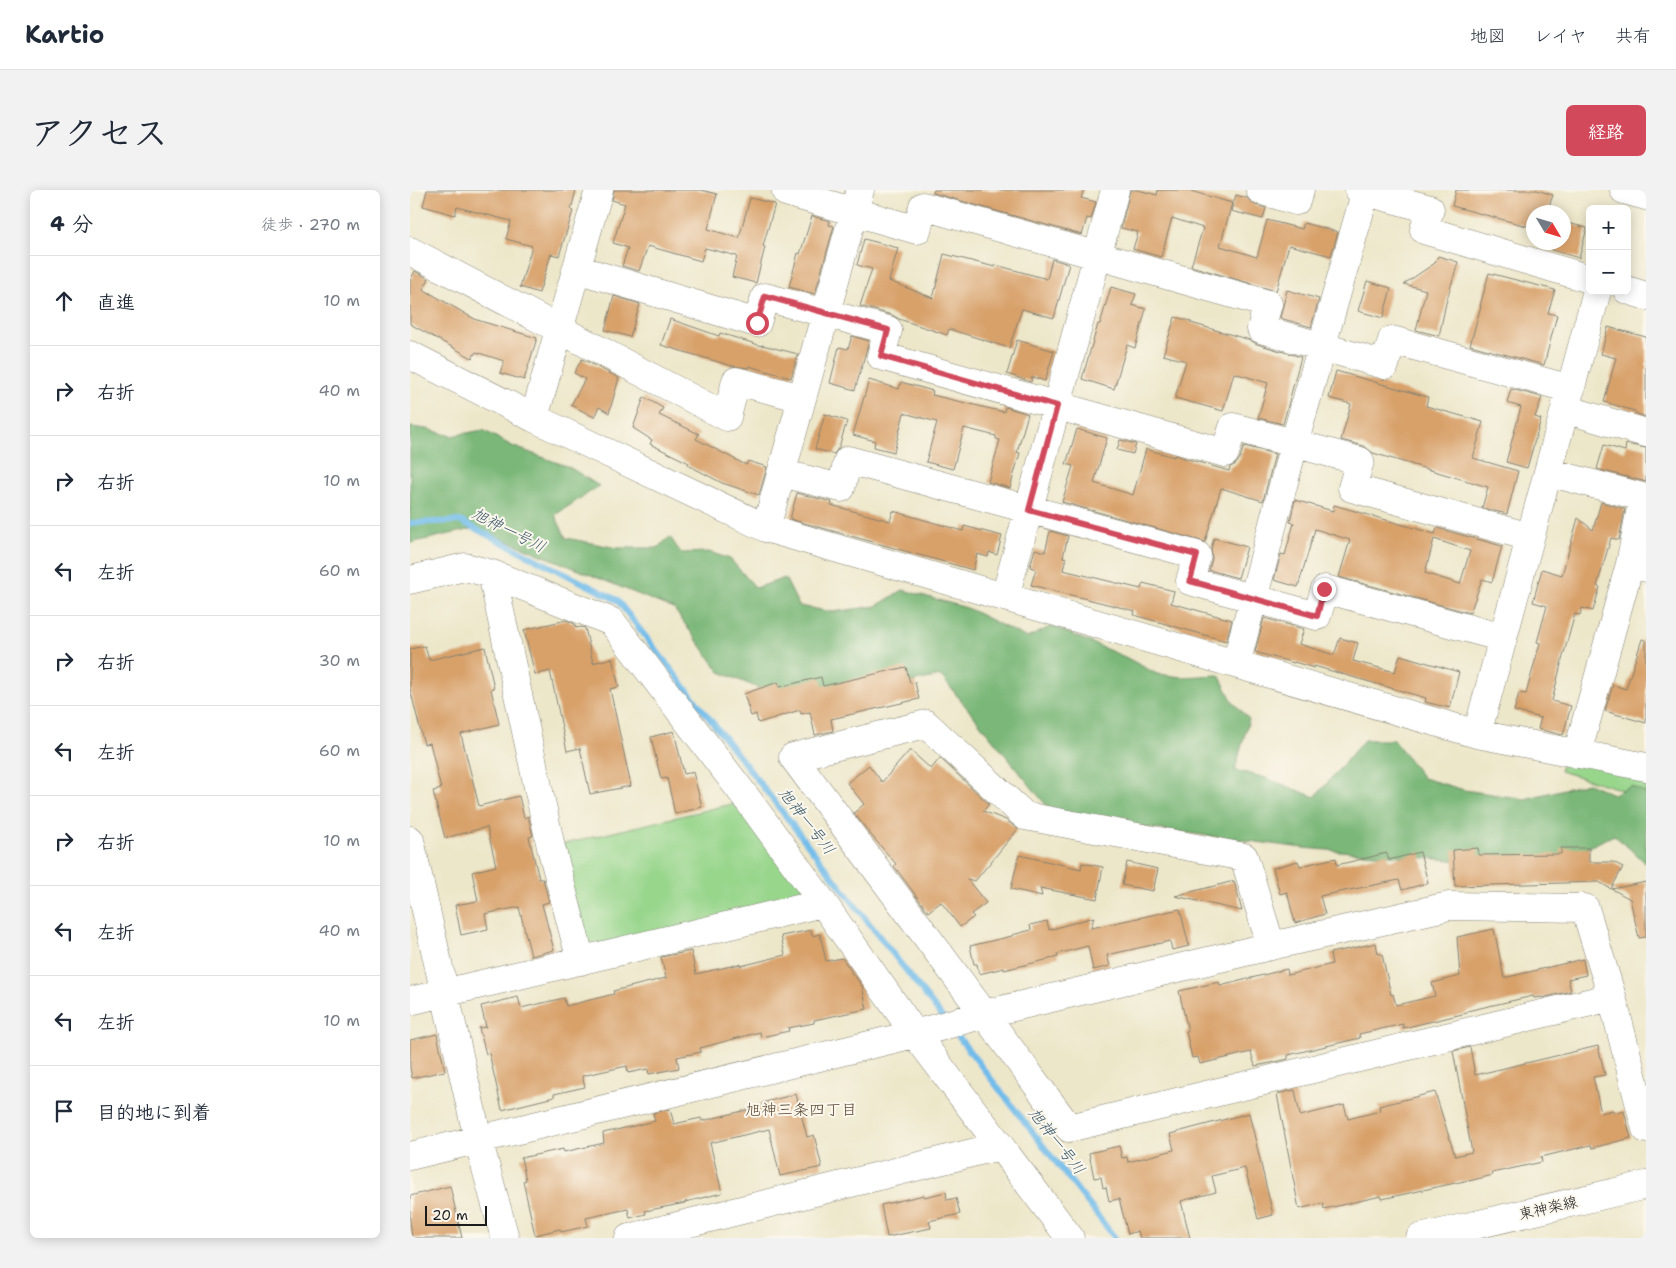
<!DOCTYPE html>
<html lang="ja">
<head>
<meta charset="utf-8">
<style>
  :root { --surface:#fff; --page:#f2f2f3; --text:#1f2937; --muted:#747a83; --line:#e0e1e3; --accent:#d1495b }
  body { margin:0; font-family:"Shantell Sans","Klee One",sans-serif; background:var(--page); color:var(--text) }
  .controls { position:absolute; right:15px; top:15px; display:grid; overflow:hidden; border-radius:8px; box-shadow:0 2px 12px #0003 }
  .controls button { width:45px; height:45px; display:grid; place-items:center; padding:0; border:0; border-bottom:1px solid var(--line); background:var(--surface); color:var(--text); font:25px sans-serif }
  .compass { position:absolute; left:1116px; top:15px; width:45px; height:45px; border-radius:50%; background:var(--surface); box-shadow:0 2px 12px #0003; rotate:128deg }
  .scale { position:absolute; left:15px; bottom:12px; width:62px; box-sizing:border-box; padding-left:5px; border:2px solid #1c1c1c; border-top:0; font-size:14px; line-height:18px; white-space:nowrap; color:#1c1c1c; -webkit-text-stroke:4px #fbf7ec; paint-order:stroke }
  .stop { position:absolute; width:15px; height:15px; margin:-11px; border:4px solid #d1495b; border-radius:50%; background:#fff }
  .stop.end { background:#d1495b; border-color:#fff; box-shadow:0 1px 5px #0008 }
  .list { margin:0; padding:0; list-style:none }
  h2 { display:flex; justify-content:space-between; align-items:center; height:65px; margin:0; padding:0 20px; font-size:21px }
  h2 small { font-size:16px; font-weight:400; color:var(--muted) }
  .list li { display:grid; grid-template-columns:32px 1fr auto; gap:15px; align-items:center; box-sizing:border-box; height:90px; padding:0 20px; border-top:1px solid var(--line) }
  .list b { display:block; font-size:19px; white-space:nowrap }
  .list em { font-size:16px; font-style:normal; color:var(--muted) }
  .icon { flex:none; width:28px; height:28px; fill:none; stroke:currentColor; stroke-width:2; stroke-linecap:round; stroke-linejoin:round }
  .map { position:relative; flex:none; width:1236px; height:1048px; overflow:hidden; border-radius:8px }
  header { display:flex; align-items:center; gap:30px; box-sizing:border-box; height:70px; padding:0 25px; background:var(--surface); border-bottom:1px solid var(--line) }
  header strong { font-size:24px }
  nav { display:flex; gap:28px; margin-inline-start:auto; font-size:18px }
  .intro { display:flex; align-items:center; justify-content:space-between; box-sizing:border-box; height:120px; padding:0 30px }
  h1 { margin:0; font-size:35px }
  .button { padding:12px 22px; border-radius:8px; background:var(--accent); color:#fff; font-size:18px; font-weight:700 }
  main { display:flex; gap:30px; padding:0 30px }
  aside { flex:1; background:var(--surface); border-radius:8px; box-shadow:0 2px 12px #0003 }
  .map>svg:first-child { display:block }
</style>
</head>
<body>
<header>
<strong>Kartio</strong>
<nav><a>地図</a><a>レイヤ</a><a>共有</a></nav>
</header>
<div class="intro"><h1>アクセス</h1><a class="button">経路</a></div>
<main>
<aside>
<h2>4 分<small>徒歩 · 270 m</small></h2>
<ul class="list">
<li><svg class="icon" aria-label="ahead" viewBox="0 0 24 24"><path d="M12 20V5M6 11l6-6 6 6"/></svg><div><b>直進</b></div><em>10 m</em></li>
<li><svg class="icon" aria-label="right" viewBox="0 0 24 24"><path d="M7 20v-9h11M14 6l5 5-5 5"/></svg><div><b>右折</b></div><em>40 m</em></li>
<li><svg class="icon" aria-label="right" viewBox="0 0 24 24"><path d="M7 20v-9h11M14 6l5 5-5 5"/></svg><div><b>右折</b></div><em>10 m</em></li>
<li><svg class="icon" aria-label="left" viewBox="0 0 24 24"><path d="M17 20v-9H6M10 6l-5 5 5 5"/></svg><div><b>左折</b></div><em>60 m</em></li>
<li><svg class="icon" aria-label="right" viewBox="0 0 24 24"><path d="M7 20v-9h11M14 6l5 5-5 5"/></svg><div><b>右折</b></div><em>30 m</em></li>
<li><svg class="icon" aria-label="left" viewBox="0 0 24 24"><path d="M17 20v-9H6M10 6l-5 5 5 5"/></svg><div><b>左折</b></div><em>60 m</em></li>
<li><svg class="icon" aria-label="right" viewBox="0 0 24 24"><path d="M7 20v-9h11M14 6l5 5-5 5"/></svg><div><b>右折</b></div><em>10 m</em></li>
<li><svg class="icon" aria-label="left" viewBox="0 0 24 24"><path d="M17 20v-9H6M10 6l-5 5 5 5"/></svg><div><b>左折</b></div><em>40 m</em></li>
<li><svg class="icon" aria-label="left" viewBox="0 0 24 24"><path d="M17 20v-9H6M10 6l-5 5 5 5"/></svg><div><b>左折</b></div><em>10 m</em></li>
<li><svg class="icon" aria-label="arrive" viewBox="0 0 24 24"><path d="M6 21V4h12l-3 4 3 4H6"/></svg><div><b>目的地に到着</b></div></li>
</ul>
</aside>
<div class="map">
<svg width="1236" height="1048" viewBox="0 0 1236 1048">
  <rect width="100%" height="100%" fill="#fbf7ec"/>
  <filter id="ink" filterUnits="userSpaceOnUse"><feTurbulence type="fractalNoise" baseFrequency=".02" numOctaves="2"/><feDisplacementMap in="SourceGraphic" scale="10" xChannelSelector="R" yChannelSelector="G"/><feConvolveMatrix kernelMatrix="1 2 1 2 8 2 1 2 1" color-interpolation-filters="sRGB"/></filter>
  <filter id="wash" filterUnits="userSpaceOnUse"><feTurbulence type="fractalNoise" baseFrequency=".0096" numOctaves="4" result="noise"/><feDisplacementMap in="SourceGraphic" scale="20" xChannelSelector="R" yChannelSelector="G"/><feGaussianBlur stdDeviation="1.12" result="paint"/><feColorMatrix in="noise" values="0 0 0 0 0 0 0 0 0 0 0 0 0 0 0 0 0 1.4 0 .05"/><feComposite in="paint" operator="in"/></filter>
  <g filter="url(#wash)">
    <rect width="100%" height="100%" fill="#ede7ca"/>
    <path fill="#98d68c" stroke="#5a7954" d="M1153,570L1236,585V607L1150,581Z
      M338,610L413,713L171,771L141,657Z"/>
    <path fill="#7ab778" stroke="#4b6a4a" d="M0,237L17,239L41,246L73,240L102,256L159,277L189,296L145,325L156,348L207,358H247L260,347L271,363L299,362L320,369L346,398L375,388L389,416L423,422L466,416L493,400L557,418L617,448L642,436L715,467L747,484L772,487L809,485L823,512L839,529L825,580L856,588L905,607L954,550H984L1013,588L1054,600L1115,609L1178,593L1203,604L1221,596L1236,603V673L1204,645L1154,669L1053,671L893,658L645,626L531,486L402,511L365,505L310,482L264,419L66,338L0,353Z"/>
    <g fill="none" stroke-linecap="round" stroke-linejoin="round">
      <path stroke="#71bcea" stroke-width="6" d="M0,333L50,331L207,410L533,828
        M543,840L705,1048"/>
    </g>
    <g id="blocks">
      <path fill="#d8a16b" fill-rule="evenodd" d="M17,0H166L161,20L163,21L149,66L141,64L129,103L110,97L122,56L96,49L101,31L47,17L45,25L13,16Z
        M204,0H291L307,4L298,39L329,48L340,8L365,14L353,56L355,57L346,93L322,87L327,66L295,58L291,71L238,56L229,81L212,76L218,58L203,53L215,14L202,10Z
        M524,0H674L671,8L686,12L681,29L677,28L672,45L523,3Z
        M720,0H728L747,5L748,0H777L822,13L810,56L847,67L857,30L892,39L894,33L928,42L921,66L879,55L866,101L781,76L793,38L762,28L751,67L723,59L728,42L711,38Z
        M1046,0H1127L1143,5L1137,22H1124V38L1042,16Z
        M826,5L837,8L845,15L856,18L853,29L821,21Z
        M402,26L420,31L419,35L424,36L405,104L379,97L388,63L390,64Z
        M1154,32L1177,38L1169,68L1141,60L1143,52H1154Z
        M454,49L488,58L479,91L523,108L534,64L585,77L586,75L637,89L642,69L659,74L644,128L612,119L599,158L539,139L537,145L489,129L482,125L450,116L462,79L447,75Z
        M1028,66L1048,72L1036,113L1029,146L1006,140L1016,100L994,94L1025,73Z
        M5,81L19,89L13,99L59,126L67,130L127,148L114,190L90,183L94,171L66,162L62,168L0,134V91Z
        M1079,83L1145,100L1138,123L1147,125L1134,175L1060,155L1071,116H1070Z
        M957,91L981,98L973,128L948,121Z
        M701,97L726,104L722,115L736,119L725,158L717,155L704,199L672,189L688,134H690Z
        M877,100L909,109L901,137L870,128Z
        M204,106L230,114L220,147L195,140Z
        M765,127L781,131V133L840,150L847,154L891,167L873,234L848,228L858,193L824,183L813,221L765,208L776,171L753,165Z
        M260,129L309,146L310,143L352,156V155L388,164L381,188L339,176V178L322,176L251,155Z
        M1198,137L1236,147V227L1225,223V221L1194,212L1206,168L1191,164Z
        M442,146L459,151L445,200L420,193L429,157L438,159Z
        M607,150L644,161L635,191L622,187L621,192L597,184Z
        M172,169L209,188L199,223L189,217L184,227L161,215L175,189L164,183Z
        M926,181L1018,207L1016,216L1073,232L1063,268L1108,281L1097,324L1072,318L1078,297L963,263L954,256L931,250L941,214L919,208Z
        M459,190L489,199L491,192L523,201L522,205L594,222L595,217L618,224L607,262L610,263L600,298L578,292L590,250L586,249V246L554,238L543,279L516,272L527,232L494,223L484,262L464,257L465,251L443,245Z
        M1101,199L1132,207L1125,227L1131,229L1117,278L1096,272L1111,217L1097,213Z
        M234,207L253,218L249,225L289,244L286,249L336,275L338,271L357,277L349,305L312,293L278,275L279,273L240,254L242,250L223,238Z
        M415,224L437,231L429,257L424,264L405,259Z
        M667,239L697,248L684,293L723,305L736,259L764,267V265L819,281L820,277L826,274L830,268L834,256L865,264L853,311L811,298L795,352L652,312L663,276L656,274Z
        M710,250L726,254L723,264L707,260Z
        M1216,254L1236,258V292L1187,279L1194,255L1215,261Z
        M387,303L422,312L421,315L480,331L483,321L553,341L554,336L592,346L587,365L579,362L578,367L567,364L563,380L380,329Z
        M885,310L923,321L924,315L1025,344L1027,338L1092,356L1082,392L1072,389L1060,423L929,387L940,350L905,339L888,397L864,390L871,364L875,365L884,333L880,332ZM1024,349L1060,361L1050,394L1015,383Z
        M1191,312L1215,319L1209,350L1201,348L1187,396L1190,397L1183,421L1172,418L1170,425L1165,424L1152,470L1142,511L1161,516L1153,545L1128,539L1131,528L1104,521L1109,503L1116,504L1130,453L1127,452L1137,416L1123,412L1132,379L1152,385L1168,328L1183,340Z
        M640,341L658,346L653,367L656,368L653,380L731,399L733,393L764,401L761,413L822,430L816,451L724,425L725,421L621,395L626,379L620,377L625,359L635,362Z
        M804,348L837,357L828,388L799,380L802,369L801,359Z
        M854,428L894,439L889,454L924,465L930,448L948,453L943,471L985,482L990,465L1049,482L1040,518L1015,512L1016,508L904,476V478L884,472V473L845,462Z
        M156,430L165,434L166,438L171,437L175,438L183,473L202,468L209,497L200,499L221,596L180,604L170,558L157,561L140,481L125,485L114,440Z
        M1232,449L1236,450V533L1195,521L1203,495L1216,499Z
        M15,456L19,470L75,457L84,498L81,499L89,534L51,544L69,616L109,606L114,628L118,626L123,646L119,647L129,689H133L139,712L132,714L144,760L121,766L109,717L75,724L78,739L51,745L45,715L68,711L62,682L86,676L77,637L35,648L23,601L31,599L20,553L14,554L0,499V459Z
        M496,477L500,493L505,492L509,509L421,529L423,541L405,545L400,522L391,524L390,520L348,533L346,524L341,526L334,504L368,492L369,497L411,487L413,496Z
        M264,541L274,584L283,582L292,617L265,624L257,588L251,589L241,547Z
        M500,560L521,579L530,568L579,614L573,621L596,630L608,639L565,691L557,689L576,713L561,724L564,727L550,737L531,712L518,722L484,676L486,674L461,645L444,623L454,614L437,593L459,575L472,592Z
        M1068,658L1069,665L1151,664V658H1179V672H1203L1213,677L1201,699L1189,692L1045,696L1043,660Z
        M1010,662L1018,693L992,700L989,690L910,706L915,724L885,733L877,702L870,704L863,678L888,671L890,676L926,668L927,675L977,663L979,670Z
        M609,665L671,679L672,673L693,677L687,709L630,698L632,706L601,699Z
        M717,672L748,679L743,701L712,695Z
        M824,691L832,721L765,706Z
        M1236,692V747L1229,748L1220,709L1202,699Z
        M770,719L779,756L762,760L760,751L697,765L700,776L683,780L678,756L647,764L648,767L594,780V778L569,784L567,774H564L560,756L602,746V745L621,740L620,735L637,731L639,740L684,727L681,738Z
        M1084,739L1094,788L1173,769L1176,785L1158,789L1161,801L1132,808V807L1124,808L1123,806L1057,821V823L993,838V834L949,844L950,848L878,865V869L861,873L845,876L841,862L790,874L788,867L782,868L776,841H778L769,801L809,792L810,796L877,779L878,785L922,774L920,763L966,753L968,764H972L981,805L983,804L986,815L1025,806L1022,793L1050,786L1047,747Z
        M401,740L402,746L410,744L416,771L432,768L441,781L442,785H444L452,796L457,819L404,830V833L378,838L379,841L351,847L350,842L290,858L291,862L267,867L269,878L239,884L238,879L218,883L217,876L172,886L175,897L144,904V907L92,920L79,863L76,864L69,838L76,837L71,816L108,807L111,818L154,808L156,816L204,804L203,801L256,788L251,767L281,761L286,784L330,774L331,776L375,765L371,746Z
        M27,844L35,881L2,888L0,878V850Z
        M1188,856L1195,885L1183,887L1191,923L1203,920L1204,923L1214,921L1221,948L1182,958L1181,955L1131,967L1132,972L1082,983L1083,985L1059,991V990L972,1009L971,1006L914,1019L913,1013L889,1019L867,904L885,900L890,926L934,915L938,929L970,921L969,916L1025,902L1045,966L1062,962L1043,861L1060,857L1065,885Z
        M386,904L397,947L404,945L412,977L370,986L359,939L300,953L312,1003L275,1012V1013L235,1021L236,1024L220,1028L218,1019L176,1028L178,1036L151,1042L150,1039L125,1045L113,991L116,990L111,968L153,959L154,962L194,953L193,943L245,931L243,923L260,919L264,934L291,928L292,931L353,916L352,913Z
        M839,923L863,1025L848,1029L835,978L802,986L806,1002L771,1011L780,1048H730L728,1041L718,1044L709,1009L699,1011L696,997L693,998L691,987L684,988L679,963L709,956L712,968L717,967L718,972L764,960L760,944Z
        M40,996L52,1048H2L0,1030V1006Z
        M536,1002L537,1010L546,1008L550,1024L519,1031L521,1038L477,1047L471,1015L514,1005V1007Z"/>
    </g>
  </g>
  <g filter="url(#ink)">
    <use href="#blocks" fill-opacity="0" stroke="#848273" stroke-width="1"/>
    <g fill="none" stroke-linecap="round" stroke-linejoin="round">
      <defs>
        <path id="minor" d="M377,0L376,2L507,40L513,16L858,114L851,139L975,175L982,150L1161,199
          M850,0L886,11L890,0
          M949,0L1020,19L1014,40L1180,89
          M1214,0L1236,6
          M0,61L317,227L326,191L392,208
          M167,79L347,133L355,107L478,140L471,166L815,263L823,237L950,271L942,298L1120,347
          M1217,100L1236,106
          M0,165L124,228L356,338L1067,544L1236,577
          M1155,219L1236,243
          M124,228L189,0
          M1138,282L1236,308
          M371,283L431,298L438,270L787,365L780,391L907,426L915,399L1093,448
          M356,338L450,0
          M1220,374L1233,308
          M82,384L141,657L171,771
          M0,390L55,377L82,384L202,432L338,610L413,713L505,844L660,1048
          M595,407L705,0
          M826,474L884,254L956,0
          M1067,544L1187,101
          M1167,564L1220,374L1236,378
          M0,650L68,949L95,1048
          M861,756L834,667L615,626L516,534L383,567L659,938L1202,807
          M0,811L413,713
          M0,966L505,844L574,824L861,756L1039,716L1175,718L1202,807L1236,939
          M219,1048L590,956"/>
        <path id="major" d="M1010,1048L1236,995"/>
      </defs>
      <use href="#minor" stroke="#848273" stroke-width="29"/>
      <use href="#major" stroke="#848273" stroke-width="29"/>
      <use href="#minor" stroke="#fff" stroke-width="28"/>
      <use href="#major" stroke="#fff" stroke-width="28"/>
    </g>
  </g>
  <g fill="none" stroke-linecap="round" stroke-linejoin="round" filter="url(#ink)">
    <path stroke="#d1495b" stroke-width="6" d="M347,133L355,106L478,140L471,166L647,216L619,320L787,365L780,391L907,426L914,399"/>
  </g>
  <g text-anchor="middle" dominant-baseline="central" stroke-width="4" stroke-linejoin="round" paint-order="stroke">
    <g font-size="15" fill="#1c1c1c" stroke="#fbf7ec">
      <text transform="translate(1138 1018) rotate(-13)">東神楽線</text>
    </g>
    <g font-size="16" font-style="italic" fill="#3e5c6e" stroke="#fbf7ec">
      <text transform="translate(99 340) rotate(27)">旭神一号川</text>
      <text transform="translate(397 631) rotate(52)">旭神一号川</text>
      <text transform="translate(647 951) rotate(52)">旭神一号川</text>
    </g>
    <g font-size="16" fill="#5e4b38" stroke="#fbf7ec">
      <text x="391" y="919">旭神三条四丁目</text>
    </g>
  </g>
</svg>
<div class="controls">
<button>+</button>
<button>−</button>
</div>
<svg class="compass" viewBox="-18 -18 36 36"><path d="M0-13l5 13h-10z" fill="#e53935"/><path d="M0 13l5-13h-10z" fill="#747a83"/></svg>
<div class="scale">20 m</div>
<div class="stop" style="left:347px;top:133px"></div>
<div class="stop end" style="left:914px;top:399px"></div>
</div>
</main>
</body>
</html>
